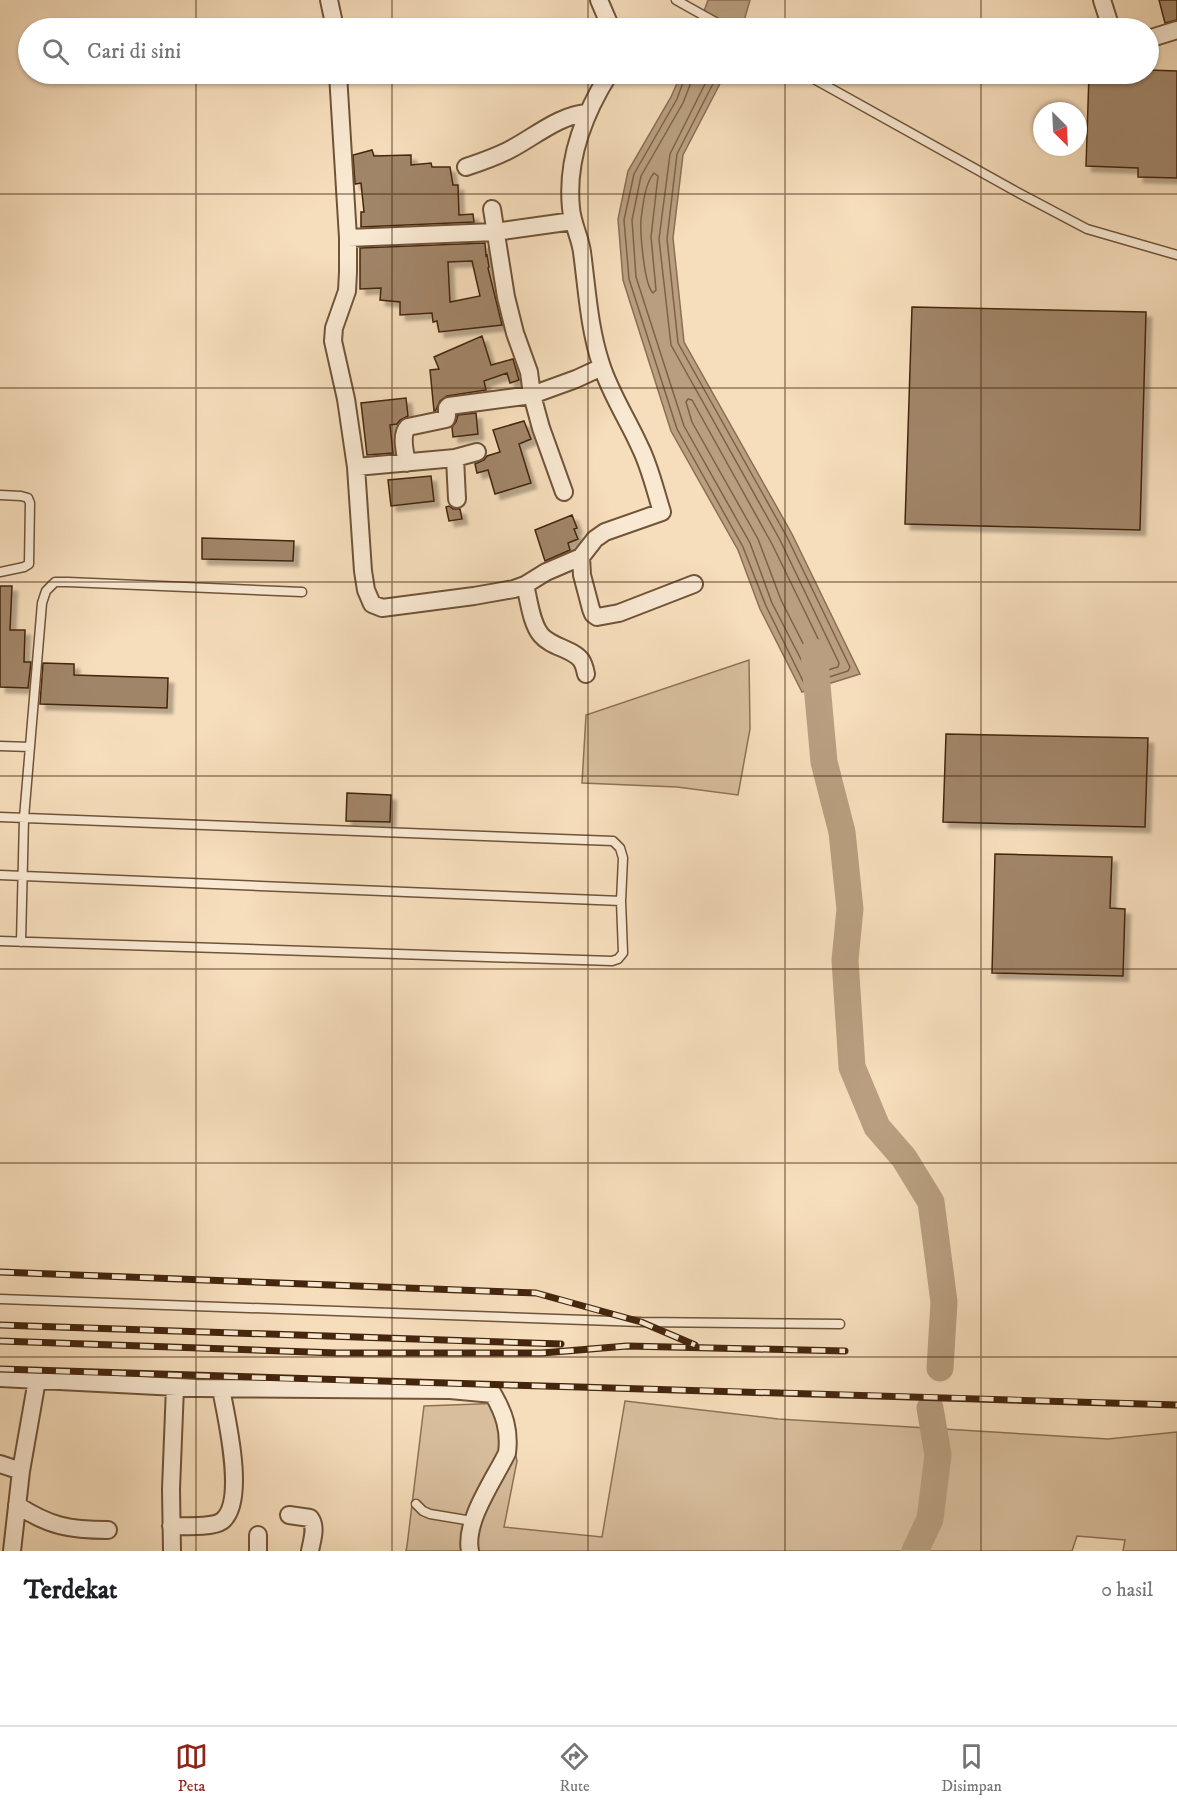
<!DOCTYPE html>
<html lang="id">
<head>
<meta charset="utf-8">
<style>
  :root { --surface:#fff; --page:#f2f2f2; --text:#202124; --muted:#757577; --line:#e0e0e0; --accent:#8f2418 }
  body { margin:0; font-family:"IM FELL DW Pica",serif; background:var(--page); color:var(--text) }
  .compass { position:absolute; left:1033px; top:102px; width:54px; height:54px; border-radius:50%; background:var(--surface); box-shadow:0 2px 4px #0004; rotate:156deg }
  .list { margin:0; padding:0; list-style:none }
  h2 { display:flex; justify-content:space-between; align-items:center; height:78px; margin:0; padding:0 24px; font-size:26px }
  h2 small { font-size:20px; font-weight:400; color:var(--muted) }
  .icon { flex:none; width:33px; height:33px; fill:none; stroke:currentColor; stroke-width:2; stroke-linecap:round; stroke-linejoin:round }
  .map { position:relative; flex:none; width:1177px; height:1551px; overflow:hidden }
  .search { position:absolute; background:var(--surface); box-shadow:0 2px 4px #0004; left:18px; right:18px; top:18px; height:66px; display:flex; align-items:center; gap:15px; box-sizing:border-box; padding:0 21px; border-radius:33px; color:var(--muted); font-size:22px }
  .sheet { height:174px; background:var(--surface) }
  nav { display:flex; justify-content:space-around; align-items:center; box-sizing:border-box; height:84px; border-top:2px solid var(--line); background:var(--surface); font-size:16px; color:var(--muted) }
  nav a { display:grid; justify-items:center; gap:3px }
  nav .on { color:var(--accent) }
  .map>svg:first-child { display:block }
</style>
</head>
<body>
<div class="map">
<svg width="1177" height="1551" viewBox="0 0 1177 1551">
  <defs>
    <filter id="shadow"><feDropShadow dx="5.5" dy="5.5" stdDeviation="1.5" flood-color="#0004"/></filter>
  </defs>
  <rect width="100%" height="100%" fill="#f6ddbb"/>
  <filter id="stains"><feTurbulence type="fractalNoise" baseFrequency=".00333" numOctaves="4"/><feColorMatrix values="0 0 0 0 .2 0 0 0 0 .09 0 0 0 0 .02 0 0 0 .5 -.17"/></filter>
  <radialGradient id="worn" r=".72"><stop offset=".6" stop-color="#630" stop-opacity="0"/><stop offset="1" stop-color="#630" stop-opacity=".3"/></radialGradient>
  <path fill="#d8be9d" stroke="#8e7255" stroke-width="1.5" d="M749,660L750,729L738,795L677,787L582,783L586,715Z
    M625,1401L778,1419L1108,1439L1177,1432V1551H1123L1125,1540L1077,1536L1072,1551H406L407,1546L424,1406L504,1403L517,1461L504,1527L602,1537Z"/>
  <path fill="#b99f80" stroke="#8a6f52" stroke-width="1.5" d="M708,0H750L742,28H698Z
    M681,74H725L683,155L673,238L684,342L792,534L860,674L802,692L760,609L738,550L671,431L623,280L618,219L628,171L671,97Z"/>
  <g fill="none" stroke-linecap="round" stroke-linejoin="round">
    <path stroke="#7e6246" stroke-width="1.5" d="M686,74L677,99L634,174L624,220L629,279L677,429L743,547L766,606L804,683L807,684L848,671L850,667L787,537L678,343L667,239L677,154L718,74
      M693,74L692,80L683,103L641,176L632,220L636,277L684,426L750,543L772,603L808,673L811,675L838,667L839,663L780,540L671,345L659,239L670,154L710,74
      M654,173L658,176L651,237L656,290L653,293C644,285 640,232 641,219C643,205 645,183 654,173Z
      M688,399L692,400L772,544L827,657L825,661L816,664L813,663L781,600L758,539L692,422L686,402Z"/>
    <path stroke="#b99f80" stroke-width="27" d="M814,652L824,762L842,832L850,909L845,960L852,1067L877,1127L904,1158L931,1202L944,1302L940,1368
      M915,1551L930,1519L938,1455L930,1408"/>
  </g>
  <path fill="#a18567" stroke="#44260d" stroke-width="1.5" fill-rule="evenodd" filter="url(#shadow)" d="M1159,0H1177V20L1165,23Z
    M1149,70L1177,71V178L1138,177V168L1086,166L1089,74H1149Z
    M372,150L374,156L411,155V165L431,163L432,167H450L453,185H458L459,215L473,214L474,222L361,227V212H364L361,183L355,184L353,155Z
    M485,243L486,256L487,255L489,267L488,268L502,325L439,332L437,321L433,322L432,313L400,315V302L380,300L381,288L360,289V248ZM472,261L480,296L450,302L448,262Z
    M912,307L1146,312L1140,530L905,524Z
    M482,336L491,365L513,359L519,380L510,383L507,373L484,381L486,390L447,396L440,401L436,410L434,411L430,370L439,369L434,357Z
    M406,398L408,416L400,420L397,424L390,425L393,453L367,455L361,403Z
    M476,413L478,434L453,437L452,427L456,422L458,415Z
    M524,421L531,439L519,444L531,483L495,494L488,470L477,473L475,464L484,460L487,456L500,452L493,430Z
    M431,476L434,501L391,506L388,480Z
    M449,506L453,509H460L462,519L449,521L446,507Z
    M572,515L577,528L574,529L578,539L568,543L570,550L545,561L535,530Z
    M202,538L294,541L293,561L202,559Z
    M0,586H12L10,630H25L24,662H31L28,688L0,687Z
    M43,663L74,664V675L168,678L167,708L40,704Z
    M946,734L1148,738L1145,827L943,822Z
    M347,793L391,795L390,822L346,821Z
    M995,854L1112,857L1110,908L1125,909L1123,976L992,973Z"/>
  <g fill="none" stroke-linecap="round" stroke-linejoin="round">
    <defs>
      <path id="service" d="M676,0L726,28
        M805,74L1017,192L1087,229L1177,255
        M0,495L21,496L28,498L30,503L29,564L24,567L0,572
        M0,746L30,747
        M0,817L613,841L620,848L623,858L621,901L623,953L618,959L612,961L0,941
        M0,875L621,901
        M21,942L24,818L42,603L46,591L55,582H68L302,592
        M0,1299L641,1322L840,1324
        M416,1504L423,1511L430,1514L472,1521"/>
      <path id="minor" d="M329,0L335,28
        M599,0L611,28
        M1102,0L1111,28
        M1148,39L1177,30
        M338,74L348,238V272L347,291L334,328L333,341L346,399L356,467L363,571L366,590L372,604L382,608L474,596L514,589L525,585L546,572L581,557L595,539L605,532L662,512C655,490 650,467 640,447C628,420 610,393 601,364C589,328 587,289 582,252C580,237 572,223 571,208C566,159 584,114 609,74
        M466,167C481,162 496,157 511,149C534,137 561,114 588,113
        M492,209L506,297L515,333L529,372L532,395L541,428L564,492
        M348,238L495,232L573,221
        M455,458L457,499
        M407,463C405,452 400,435 408,427L446,419L447,416V408L449,406L532,395L576,379L602,367
        M356,467L455,458L477,452
        M581,557L582,575L591,609L593,614L597,617L619,613L694,584
        M525,585C529,600 531,623 541,635C551,647 573,649 581,660C584,664 585,669 586,674
        M0,1378L197,1388L450,1390L493,1394C504,1413 510,1430 507,1453C494,1480 464,1521 470,1551
        M0,1464L21,1471
        M17,1505C49,1526 69,1530 108,1530
        M289,1515L310,1518C317,1527 312,1540 310,1551
        M171,1526C184,1526 212,1528 222,1521C247,1502 226,1416 221,1389
        M12,1551L21,1471L37,1380
        M172,1551L171,1489L175,1387
        M258,1551V1535"/>
    </defs>
    <use href="#service" stroke="#705438" stroke-width="11"/>
    <use href="#minor" stroke="#705438" stroke-width="20"/>
    <use href="#service" stroke="#f9e9d3" stroke-width="8"/>
    <use href="#minor" stroke="#f9e9d3" stroke-width="16"/>
    <defs>
      <path id="rail" d="M0,1272L536,1293L641,1322L695,1345
        M0,1325L561,1344
        M0,1341L337,1353H542L627,1346L845,1351
        M0,1369C392,1383 785,1392 1177,1405"/>
    </defs>
    <use href="#rail" stroke="#44260d" stroke-width="7"/>
    <use href="#rail" stroke="#f9e9d3" stroke-width="4.5" stroke-dasharray="14" stroke-linecap="butt"/>
  </g>
  <path fill="none" stroke="#44260d" stroke-width="1.5" stroke-opacity="0.55" d="M196,0V28M392,0V28M588,0V28M785,0V28M981,0V28M196,74V1551M392,74V1551M588,74V1551M785,74V1551M981,74V1551M0,194H1177M0,388H1177M0,582H1177M0,776H1177M0,969H1177M0,1163H1177M0,1357H1177"/>
  <rect width="100%" height="100%" filter="url(#stains)"/>
  <rect width="100%" height="100%" fill="url(#worn)"/>
</svg>
<svg class="compass" viewBox="-18 -18 36 36"><path d="M0-13l5 13h-10z" fill="#e53935"/><path d="M0 13l5-13h-10z" fill="#757577"/></svg>
<div class="search"><svg class="icon" aria-label="search" viewBox="0 0 24 24"><circle cx="10" cy="10" r="6"/><path d="M15 15l6 6"/></svg>Cari di sini</div>
</div>
<section class="sheet">
<h2>Terdekat<small>0 hasil</small></h2>
<ul class="list">
</ul>
</section>
<nav>
<a class="on"><svg class="icon" aria-label="map" viewBox="0 0 24 24"><path d="M3 6l6-2 6 2 6-2v14l-6 2-6-2-6 2zM9 4v14M15 6v14"/></svg>Peta</a>
<a><svg class="icon" aria-label="directions" viewBox="0 0 24 24"><path d="M12 3l9 9-9 9-9-9zM9 14v-3h6M13 9l2 2-2 2"/></svg>Rute</a>
<a><svg class="icon" aria-label="saved" viewBox="0 0 24 24"><path d="M7 4h10v16l-5-4-5 4z"/></svg>Disimpan</a>
</nav>
</body>
</html>
